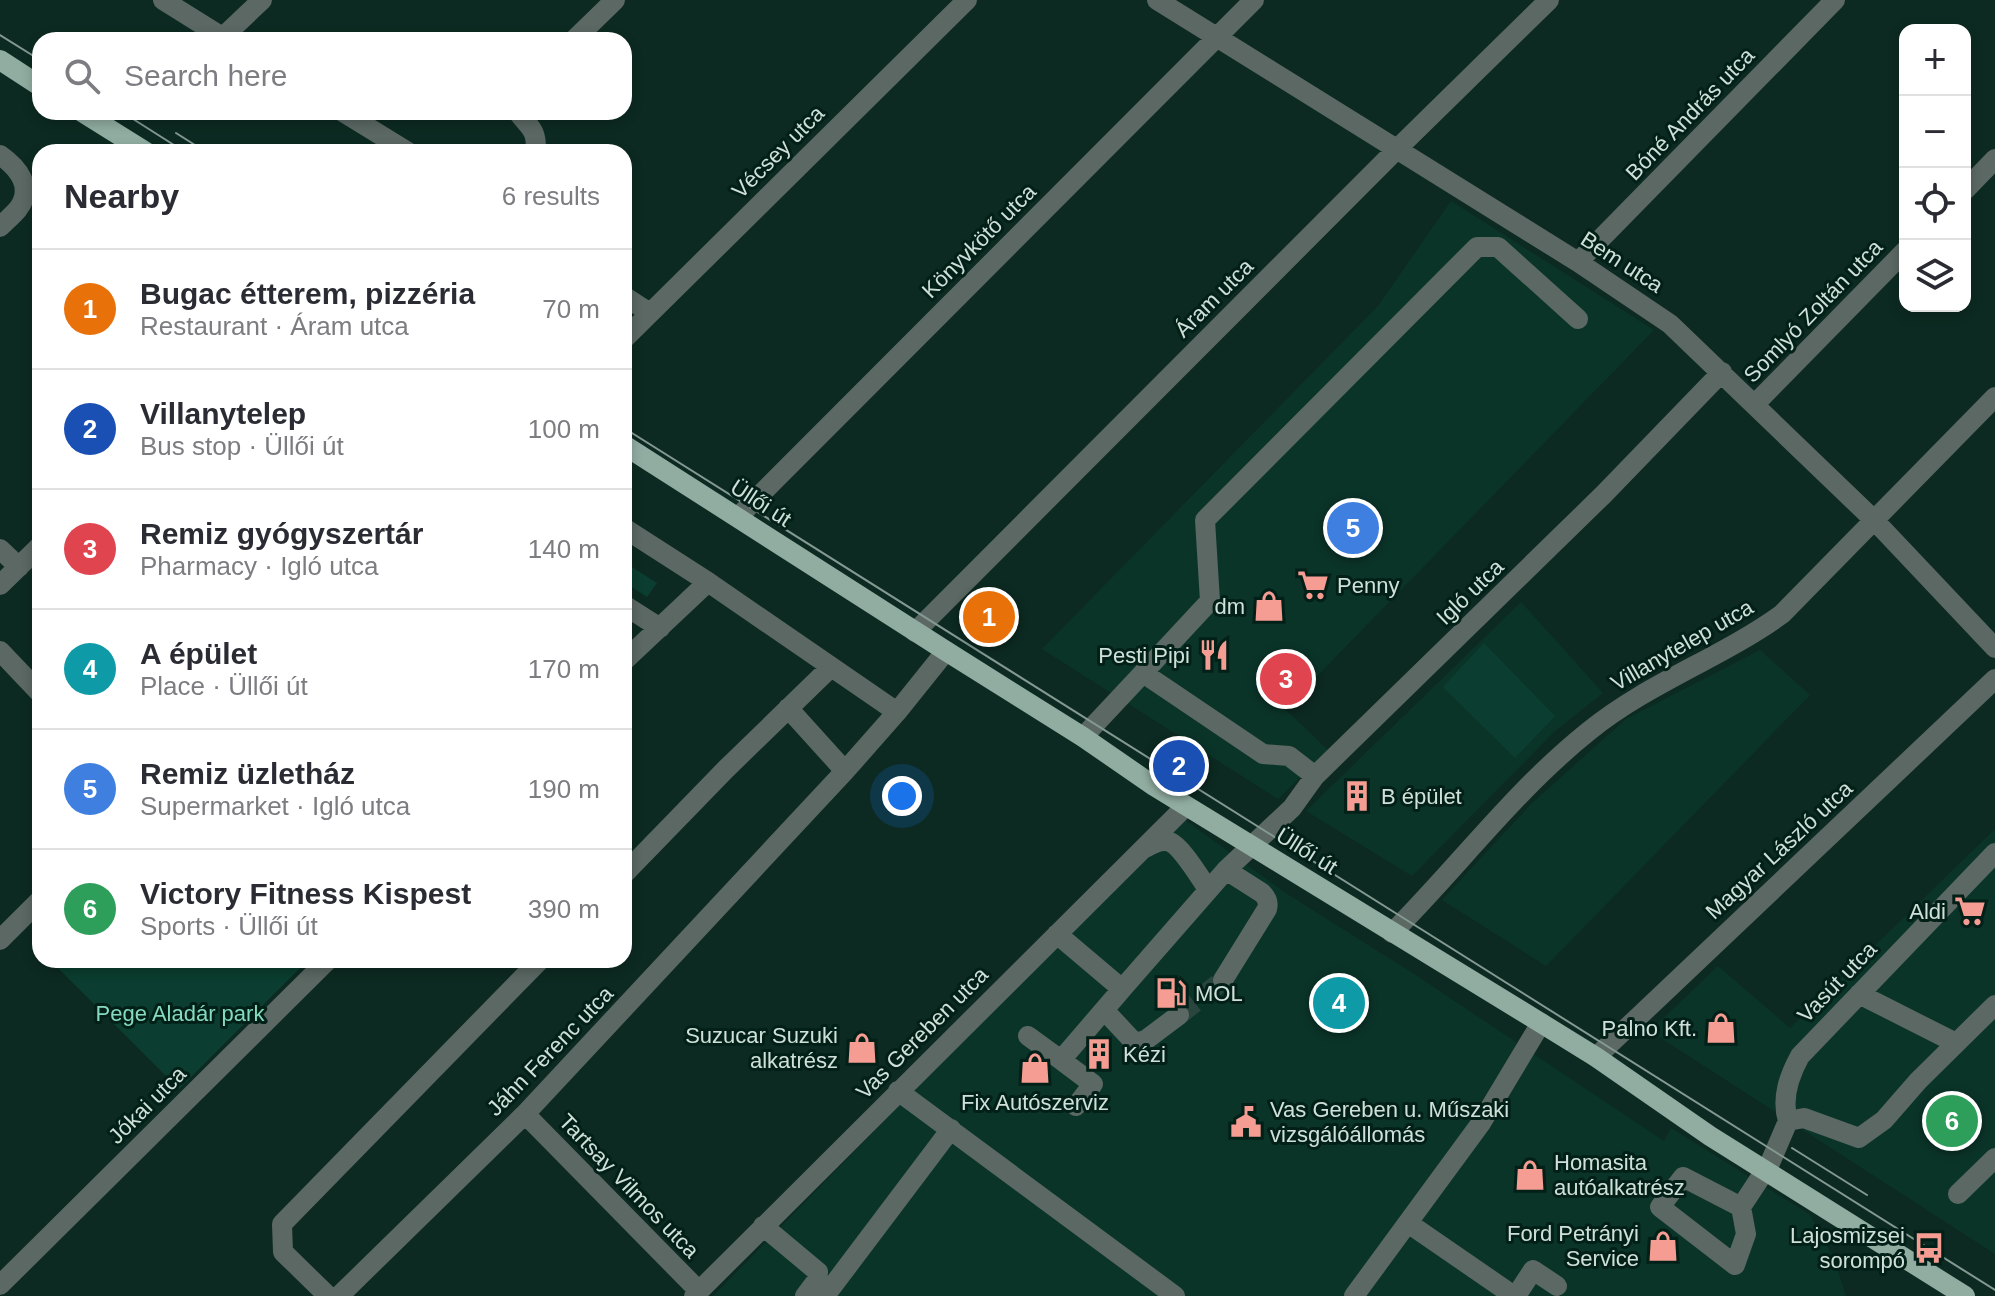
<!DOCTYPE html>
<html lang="en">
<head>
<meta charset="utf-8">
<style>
  :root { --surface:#fff; --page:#f7f7f7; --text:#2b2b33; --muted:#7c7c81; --line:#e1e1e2; --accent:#1a73e8 }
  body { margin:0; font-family:Helvetica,sans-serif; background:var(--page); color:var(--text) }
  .controls { position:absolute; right:24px; top:24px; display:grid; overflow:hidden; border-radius:16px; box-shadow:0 4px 12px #0003 }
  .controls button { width:72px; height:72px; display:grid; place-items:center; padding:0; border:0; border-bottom:2px solid var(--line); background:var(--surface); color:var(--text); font:40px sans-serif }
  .you { position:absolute; left:902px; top:796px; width:28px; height:28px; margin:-20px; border:6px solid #fff; border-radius:50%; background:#1a73e8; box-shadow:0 0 0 12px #1a73e833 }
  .badge { display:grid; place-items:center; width:52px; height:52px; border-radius:50%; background:var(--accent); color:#fff; font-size:26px; font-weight:700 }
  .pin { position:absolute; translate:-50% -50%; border:4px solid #fff; box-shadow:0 2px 8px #0006 }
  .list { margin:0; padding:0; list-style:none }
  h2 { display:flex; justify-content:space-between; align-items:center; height:104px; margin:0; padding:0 32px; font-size:34px }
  h2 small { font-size:26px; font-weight:400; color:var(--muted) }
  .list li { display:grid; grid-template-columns:52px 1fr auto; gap:24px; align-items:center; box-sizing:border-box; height:120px; padding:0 32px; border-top:2px solid var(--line) }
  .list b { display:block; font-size:30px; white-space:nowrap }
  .list p { margin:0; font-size:26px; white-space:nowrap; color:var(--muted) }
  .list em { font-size:26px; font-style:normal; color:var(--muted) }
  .icon { flex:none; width:44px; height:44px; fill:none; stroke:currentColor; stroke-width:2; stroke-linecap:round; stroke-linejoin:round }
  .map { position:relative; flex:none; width:1995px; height:1296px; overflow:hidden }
  .search { position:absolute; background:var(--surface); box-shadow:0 4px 12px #0003; left:32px; top:32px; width:600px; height:88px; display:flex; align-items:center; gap:20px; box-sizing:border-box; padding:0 28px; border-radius:24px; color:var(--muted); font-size:30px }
  .panel { position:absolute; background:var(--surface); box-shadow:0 4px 12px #0003; left:32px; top:144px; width:600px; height:824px; border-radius:24px }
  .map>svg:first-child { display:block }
</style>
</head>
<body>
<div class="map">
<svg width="1995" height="1296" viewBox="0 0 1995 1296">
  <rect width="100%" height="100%" fill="#0c2a21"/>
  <path fill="#0b3429" d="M1451,201L1654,330L1285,709L1328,750L1278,799L1042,649L1378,306Z
    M1521,602L1603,693L1555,731L1412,876L1306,811Z
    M1760,650L1810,695L1546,966L1442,900L1531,804L1626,719Z
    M1185,820L1284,892L1411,972L1664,1141L1671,1128L1809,1214L1823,1237L1835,1263L1846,1296H713L905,1100Z
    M1995,829V1254L1650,1031L1718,966L1790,1028Z"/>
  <path fill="#0b3e30" d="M624,562L657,583L647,597L624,582Z
    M1484,643L1555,716L1515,758L1443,687Z
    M50,960H308L179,1089Z"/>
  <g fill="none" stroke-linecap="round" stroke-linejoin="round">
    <path stroke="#29453d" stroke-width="20" stroke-dasharray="20 10" stroke-linecap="butt" d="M1179,1015L1223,980"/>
    <path stroke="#5b6863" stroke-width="20" d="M163,0L227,40
      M1157,0L1578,262L1670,324L1875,521L1995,648
      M223,37L262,0
      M574,40L615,0
      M343,112L408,152
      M518,112C529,128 536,127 536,149L533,152
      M0,155C17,167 35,187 18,209C13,215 6,221 0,227
      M1965,190L1995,159
      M1578,262L1835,0
      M624,296L650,313
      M624,339L967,0
      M1755,404L1905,251
      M738,517L1254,0
      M624,528L708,582L897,712
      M0,549L19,567
      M0,585L40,546
      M624,605L660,628
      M915,632L1397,149L1549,0
      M0,651L40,693
      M624,661L708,582
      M1143,673L1210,601L1205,520L1477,247H1498L1578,319
      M788,708L845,771
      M1083,737L1143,673L1263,754L1289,756L1315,776
      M1145,848C1152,844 1162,839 1170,842C1182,847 1200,878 1208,889
      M624,874L725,770L831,667
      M1392,933C1458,867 1515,790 1589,731C1648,683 1721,658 1782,614L1995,397
      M1057,934L1122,989L1226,870L1292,808L1315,776L1604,494L1722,372
      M0,940L40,900
      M1223,980L1267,909C1269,902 1267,898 1262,893L1226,870
      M1859,994L1956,1043
      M1104,1010L1133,1041L1143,1042L1179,1015
      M1028,1036L1061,1060L1122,989
      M1596,1057L1995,679
      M1061,1060L1093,1084L1076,1106
      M898,1091L1175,1296
      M525,1114L699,1291
      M1788,1121L1804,1118L1859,1138L1884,1120L1918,1081L1995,1005
      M1958,1194L1995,1158
      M1741,1207L1746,1234L1735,1265L1660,1207L1683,1177L1741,1207L1770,1163L1788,1121C1781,1098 1789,1076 1800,1056L1995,853
      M1408,1223L1514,1296
      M763,1226L818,1272L817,1280L805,1296
      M0,1285L328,960
      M328,1296L283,1252L282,1224L540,960
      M339,1296L525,1114L845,771L897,712L946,651
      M694,1296L1186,806
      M825,1296L951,1129
      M1354,1296L1481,1123L1541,1023
      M1516,1296L1533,1270L1557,1286"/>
    <path stroke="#91ada2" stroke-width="20" d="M0,60L40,86
      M82,112L146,152
      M624,445L946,651L1083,737L1154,786L1541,1023L1596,1057L1710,1136L1965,1296"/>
    <path stroke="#839991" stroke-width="2" d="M0,35L40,60
      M122,112L185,152
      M176,133L206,152
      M624,428L1995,1290
      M1792,1148L1867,1195"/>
  </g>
  <defs>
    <symbol id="supermarket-bare" viewBox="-9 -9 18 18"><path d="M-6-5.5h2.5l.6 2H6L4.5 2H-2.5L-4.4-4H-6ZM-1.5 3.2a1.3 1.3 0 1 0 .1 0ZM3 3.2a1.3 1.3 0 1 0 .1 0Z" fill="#f59c93" stroke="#022017" stroke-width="2.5" paint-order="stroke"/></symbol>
    <symbol id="shop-bare" viewBox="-9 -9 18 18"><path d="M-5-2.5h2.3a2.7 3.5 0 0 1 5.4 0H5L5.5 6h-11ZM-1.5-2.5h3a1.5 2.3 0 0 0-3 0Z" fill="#f59c93" stroke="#022017" stroke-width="2.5" paint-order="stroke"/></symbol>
    <symbol id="restaurant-bare" viewBox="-9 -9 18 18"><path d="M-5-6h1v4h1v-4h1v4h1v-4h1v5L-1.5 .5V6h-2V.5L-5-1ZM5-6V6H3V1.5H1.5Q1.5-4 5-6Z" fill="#f59c93" stroke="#022017" stroke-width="2.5" paint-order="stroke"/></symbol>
    <symbol id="building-bare" viewBox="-9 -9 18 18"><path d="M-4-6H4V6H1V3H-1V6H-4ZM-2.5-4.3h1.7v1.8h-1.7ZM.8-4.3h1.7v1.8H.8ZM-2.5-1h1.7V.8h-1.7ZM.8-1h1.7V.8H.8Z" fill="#f59c93" stroke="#022017" stroke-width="2.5" paint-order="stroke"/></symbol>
    <symbol id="fuel-bare" viewBox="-9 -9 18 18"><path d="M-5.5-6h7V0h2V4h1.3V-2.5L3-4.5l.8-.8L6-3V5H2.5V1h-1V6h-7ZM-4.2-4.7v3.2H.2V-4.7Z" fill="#f59c93" stroke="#022017" stroke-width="2.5" paint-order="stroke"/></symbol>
    <symbol id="civic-bare" viewBox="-9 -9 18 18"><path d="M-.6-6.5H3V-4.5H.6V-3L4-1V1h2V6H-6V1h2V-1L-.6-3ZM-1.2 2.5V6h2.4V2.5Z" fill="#f59c93" stroke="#022017" stroke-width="2.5" paint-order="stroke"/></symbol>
    <symbol id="bus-bare" viewBox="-9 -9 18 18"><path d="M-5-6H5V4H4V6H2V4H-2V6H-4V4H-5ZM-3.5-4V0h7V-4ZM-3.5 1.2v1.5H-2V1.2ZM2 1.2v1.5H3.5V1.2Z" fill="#f59c93" stroke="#022017" stroke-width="2.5" paint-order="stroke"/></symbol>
  </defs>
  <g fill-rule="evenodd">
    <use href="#supermarket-bare" x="1291" y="563" width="44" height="44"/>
    <use href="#shop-bare" x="1247" y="584" width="44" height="44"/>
    <use href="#restaurant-bare" x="1192" y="633" width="44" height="44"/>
    <use href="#building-bare" x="1335" y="774" width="44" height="44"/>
    <use href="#supermarket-bare" x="1948" y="889" width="44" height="44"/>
    <use href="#fuel-bare" x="1149" y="971" width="44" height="44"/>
    <use href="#shop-bare" x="1699" y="1006" width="44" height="44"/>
    <use href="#shop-bare" x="840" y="1026" width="44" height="44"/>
    <use href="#building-bare" x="1077" y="1032" width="44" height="44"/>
    <use href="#shop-bare" x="1013" y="1046" width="44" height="44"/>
    <use href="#civic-bare" x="1224" y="1100" width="44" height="44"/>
    <use href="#shop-bare" x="1508" y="1153" width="44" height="44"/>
    <use href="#shop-bare" x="1641" y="1224" width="44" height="44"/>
    <use href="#bus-bare" x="1907" y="1226" width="44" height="44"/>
  </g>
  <g text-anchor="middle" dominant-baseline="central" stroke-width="6" stroke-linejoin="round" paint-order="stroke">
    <g font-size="22" fill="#cfe0d9" stroke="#022017">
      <text transform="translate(1690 114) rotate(-46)">Bóné András utca</text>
      <text transform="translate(778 152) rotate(-45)">Vécsey utca</text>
      <text transform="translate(979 241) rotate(-45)">Könyvkötő utca</text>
      <text transform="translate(1622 262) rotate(33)">Bem utca</text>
      <text transform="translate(1214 298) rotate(-45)">Áram utca</text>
      <text transform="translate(1813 311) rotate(-46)">Somlyó Zoltán utca</text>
      <text transform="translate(761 503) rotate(33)">Üllői út</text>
      <text transform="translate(1470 592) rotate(-44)">Igló utca</text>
      <text transform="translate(1682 645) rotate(-30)">Villanytelep utca</text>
      <text transform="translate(1779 850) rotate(-43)">Magyar László utca</text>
      <text transform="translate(1307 851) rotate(32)">Üllői út</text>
      <text transform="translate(1837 982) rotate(-46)">Vasút utca</text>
      <text transform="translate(922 1033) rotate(-45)">Vas Gereben utca</text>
      <text transform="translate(550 1051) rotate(-46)">Jáhn Ferenc utca</text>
      <text transform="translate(147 1105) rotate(-45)">Jókai utca</text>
      <text transform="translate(629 1186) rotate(46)">Tartsay Vilmos utca</text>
    </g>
    <g font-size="22" fill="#cfe0d9" stroke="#022017" text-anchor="end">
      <text x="1337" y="585" text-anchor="start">Penny</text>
      <text x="1245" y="606">dm</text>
      <text x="1190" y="655">Pesti Pipi</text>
      <text x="1381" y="796" text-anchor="start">B épület</text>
      <text x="1946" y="911">Aldi</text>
      <text x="1195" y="993" text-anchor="start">MOL</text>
      <text x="1697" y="1028">Palno Kft.</text>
      <text x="838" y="1035">Suzucar Suzuki<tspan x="838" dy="25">alkatrész</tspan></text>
      <text x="1123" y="1054" text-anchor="start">Kézi</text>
      <text x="1035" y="1102" text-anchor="middle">Fix Autószerviz</text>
      <text x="1270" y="1109" text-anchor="start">Vas Gereben u. Műszaki<tspan x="1270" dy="25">vizsgálóállomás</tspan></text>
      <text x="1554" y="1162" text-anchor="start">Homasita<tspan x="1554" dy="25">autóalkatrész</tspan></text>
      <text x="1639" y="1233">Ford Petrányi<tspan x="1639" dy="25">Service</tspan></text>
      <text x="1905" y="1235">Lajosmizsei<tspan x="1905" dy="25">sorompó</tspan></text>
    </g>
    <g font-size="22" fill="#86dabd" stroke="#022017">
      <text x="180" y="1013">Pege Aladár park</text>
    </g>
  </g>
</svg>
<div class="controls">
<button>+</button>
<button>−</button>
<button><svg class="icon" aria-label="locate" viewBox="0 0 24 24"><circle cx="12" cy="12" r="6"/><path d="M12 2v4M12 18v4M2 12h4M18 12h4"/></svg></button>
<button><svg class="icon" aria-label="layers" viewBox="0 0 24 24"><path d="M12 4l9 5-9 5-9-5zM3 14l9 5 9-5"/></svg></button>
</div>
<div class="you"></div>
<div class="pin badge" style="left:989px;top:617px;background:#e8710a">1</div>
<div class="pin badge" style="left:1179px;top:766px;background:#1a4fb4">2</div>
<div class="pin badge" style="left:1286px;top:679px;background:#e0444e">3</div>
<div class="pin badge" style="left:1339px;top:1003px;background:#0f9aa8">4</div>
<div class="pin badge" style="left:1353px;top:528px;background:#3f7fe0">5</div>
<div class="pin badge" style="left:1952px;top:1121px;background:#2e9e5b">6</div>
<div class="search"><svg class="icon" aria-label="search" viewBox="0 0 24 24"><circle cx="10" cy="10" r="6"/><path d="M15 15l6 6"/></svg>Search here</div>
<section class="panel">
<h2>Nearby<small>6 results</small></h2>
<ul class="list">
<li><span class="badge" style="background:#e8710a">1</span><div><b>Bugac étterem, pizzéria</b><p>Restaurant · Áram utca</p></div><em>70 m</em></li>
<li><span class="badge" style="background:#1a4fb4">2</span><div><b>Villanytelep</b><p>Bus stop · Üllői út</p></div><em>100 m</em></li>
<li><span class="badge" style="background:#e0444e">3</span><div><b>Remiz gyógyszertár</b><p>Pharmacy · Igló utca</p></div><em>140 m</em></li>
<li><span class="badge" style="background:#0f9aa8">4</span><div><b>A épület</b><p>Place · Üllői út</p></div><em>170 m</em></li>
<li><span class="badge" style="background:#3f7fe0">5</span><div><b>Remiz üzletház</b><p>Supermarket · Igló utca</p></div><em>190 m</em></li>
<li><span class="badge" style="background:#2e9e5b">6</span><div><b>Victory Fitness Kispest</b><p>Sports · Üllői út</p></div><em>390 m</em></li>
</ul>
</section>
</div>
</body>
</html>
